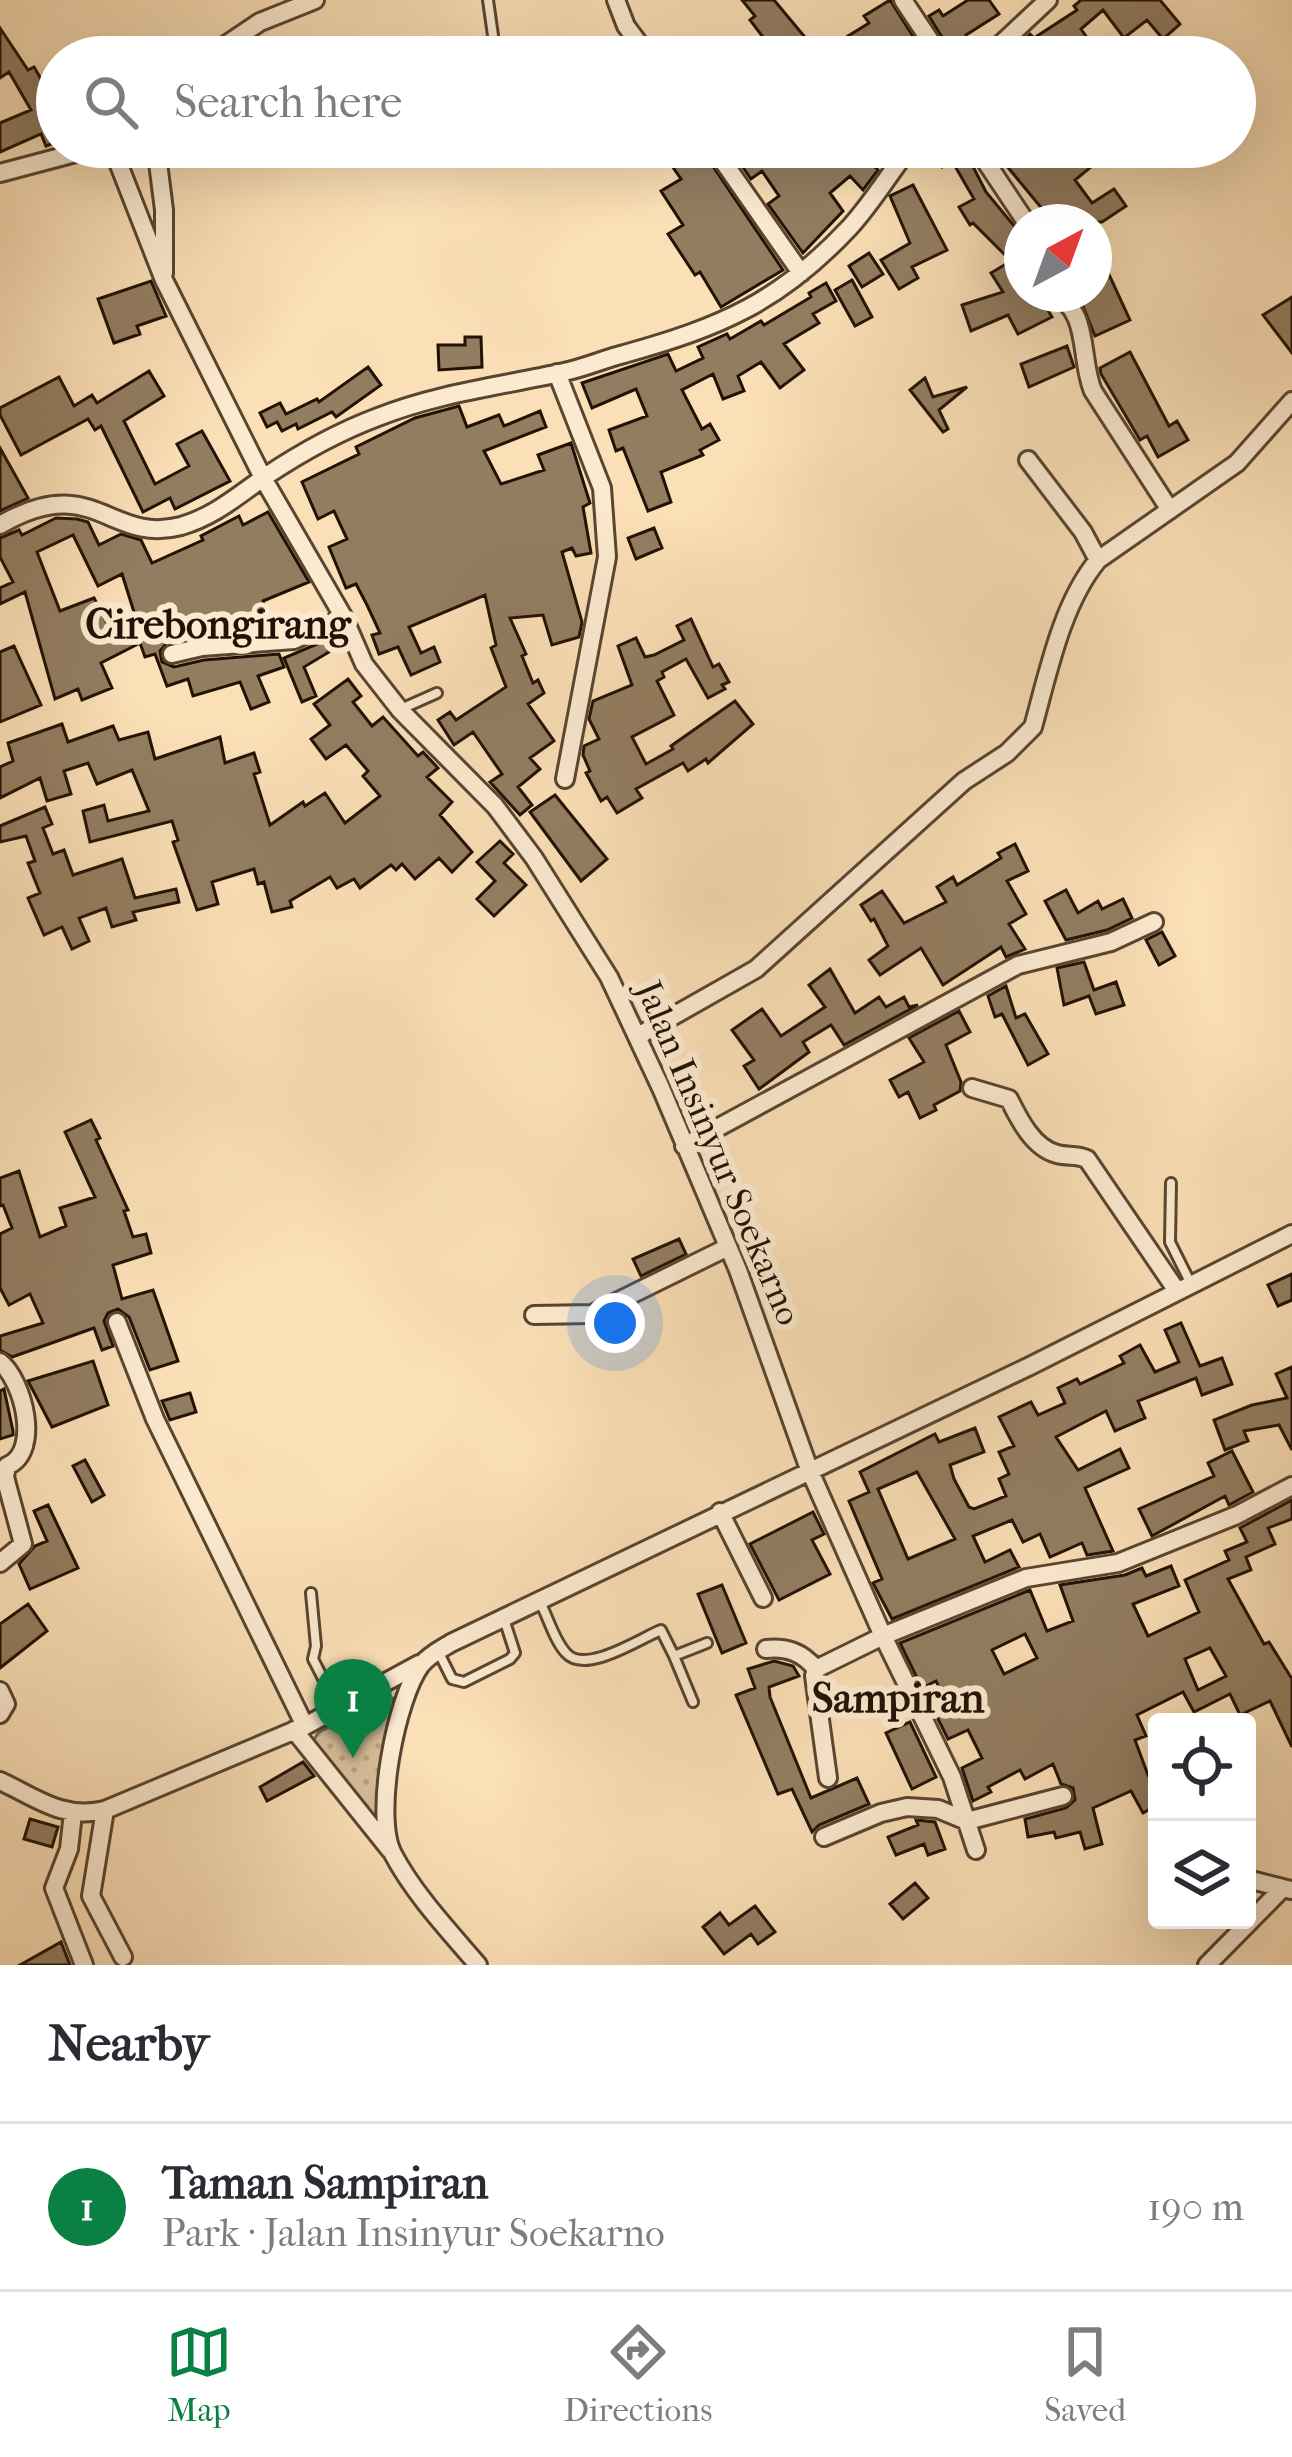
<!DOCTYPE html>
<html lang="en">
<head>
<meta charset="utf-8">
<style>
  :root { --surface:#fff; --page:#f7f7f7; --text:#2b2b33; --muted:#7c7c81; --line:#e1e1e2; --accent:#0b8043 }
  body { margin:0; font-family:"IM FELL French Canon",serif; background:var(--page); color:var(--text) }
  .controls { position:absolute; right:36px; bottom:36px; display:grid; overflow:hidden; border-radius:12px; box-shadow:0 12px 48px #0002 }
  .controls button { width:108px; height:108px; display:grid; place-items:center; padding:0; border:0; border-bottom:3px solid var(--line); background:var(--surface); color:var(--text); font:60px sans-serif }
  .compass { position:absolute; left:1004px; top:204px; width:108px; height:108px; border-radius:50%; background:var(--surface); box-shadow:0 12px 48px #0002; rotate:41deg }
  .you { position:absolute; left:615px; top:1323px; width:42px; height:42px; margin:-30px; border:9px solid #fff; border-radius:50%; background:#1a73e8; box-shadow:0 0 0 18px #1a73e833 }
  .badge { display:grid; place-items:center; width:78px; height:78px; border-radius:50%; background:var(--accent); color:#fff; font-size:39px; font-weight:700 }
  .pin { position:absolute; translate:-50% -99px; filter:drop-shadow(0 3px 6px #0008) }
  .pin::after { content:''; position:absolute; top:63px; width:42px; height:36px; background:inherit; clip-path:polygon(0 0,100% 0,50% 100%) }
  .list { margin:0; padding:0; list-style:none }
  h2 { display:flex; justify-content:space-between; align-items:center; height:156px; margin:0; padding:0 48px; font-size:51px }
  h2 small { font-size:39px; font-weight:400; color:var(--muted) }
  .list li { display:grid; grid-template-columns:78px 1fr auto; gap:36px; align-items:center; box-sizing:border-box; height:168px; padding:0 48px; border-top:3px solid var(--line) }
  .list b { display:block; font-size:45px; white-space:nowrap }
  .list p { margin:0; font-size:39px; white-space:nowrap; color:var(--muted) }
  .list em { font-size:39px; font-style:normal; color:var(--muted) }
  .icon { flex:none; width:66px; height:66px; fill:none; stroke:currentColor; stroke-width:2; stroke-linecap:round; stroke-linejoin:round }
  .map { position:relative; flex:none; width:1292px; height:1965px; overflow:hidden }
  .search { position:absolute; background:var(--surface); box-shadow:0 12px 48px #0002; left:36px; right:36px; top:36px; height:132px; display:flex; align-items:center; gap:30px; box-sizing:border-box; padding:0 42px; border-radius:66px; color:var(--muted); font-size:45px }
  .sheet { height:324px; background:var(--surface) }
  nav { display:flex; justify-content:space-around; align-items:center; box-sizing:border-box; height:168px; border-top:3px solid var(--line); background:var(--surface); font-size:33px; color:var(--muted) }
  nav a { display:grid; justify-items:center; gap:6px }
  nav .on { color:var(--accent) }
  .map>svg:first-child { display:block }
</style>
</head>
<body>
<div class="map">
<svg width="1292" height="1965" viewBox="0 0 1292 1965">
  <defs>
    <pattern id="park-dots" width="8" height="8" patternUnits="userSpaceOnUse" patternTransform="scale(3)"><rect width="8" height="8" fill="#d6bc98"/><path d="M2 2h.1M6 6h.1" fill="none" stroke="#b7a182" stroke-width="1.8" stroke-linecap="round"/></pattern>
  </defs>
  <rect width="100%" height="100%" fill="#fbdfb6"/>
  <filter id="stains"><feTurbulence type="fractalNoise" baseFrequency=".00167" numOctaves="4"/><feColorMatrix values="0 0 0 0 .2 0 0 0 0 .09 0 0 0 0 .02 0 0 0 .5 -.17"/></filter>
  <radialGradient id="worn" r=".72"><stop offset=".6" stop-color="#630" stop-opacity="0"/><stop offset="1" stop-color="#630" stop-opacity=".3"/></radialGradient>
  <path fill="url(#park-dots)" stroke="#7c674e" stroke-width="3" d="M387,1695L394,1699L380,1767L379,1823L375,1822L313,1741L318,1733Z"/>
  <path fill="#937d61" stroke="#221205" stroke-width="3" fill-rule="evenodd" d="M742,0H774L819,54L869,23L864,16L890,0L926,57H778L750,20L755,16Z
    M968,0H989L999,14L966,35L976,52L975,57H954L929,16L939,10L943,16Z
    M1081,0H1160L1180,24L1163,39L1147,20L1124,38L1103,10L1081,29L1097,52L1090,57H1007L1030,34L1034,38L1077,10L1074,6Z
    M0,28L28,70L34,67L57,106V142L46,146L41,134L0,152V123L31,110L9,72L0,78Z
    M659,147H700L783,270L721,307L700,272L695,275L668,234L683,225L661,191L681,179Z
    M729,147H823L836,164L854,147H894L873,165L878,170L863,190L850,176L830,193L843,211L803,253L768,204L779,196L762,171L751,179Z
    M930,147H963L986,192L1020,233L1010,243L1018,256L1022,254V294H1038L1052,317L1018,334L1008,315L971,331L962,305L1003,292L991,273L1011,261L973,223L970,225L959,207L974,199L952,161L942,167Z
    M1034,147H1085L1097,162L1075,180L1092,203L1114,189L1126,206L1102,222H1053L1006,165Z
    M913,185L947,250L912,267L918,278L899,289L881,260L910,243L890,196Z
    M1094,242L1130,320L1095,336L1078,294H1094Z
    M869,253L883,274L862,287L849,266Z
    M852,280L872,317L855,326L835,290Z
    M151,281L166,316L137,326L140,334L114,343L98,299Z
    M826,283L836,301L813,314L819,323L784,344L804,370L780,388L761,362L738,376L744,391L723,399L713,374L682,390L702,429L710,424L719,440L700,450L703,455L661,472L671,502L648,511L623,448L616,451L609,430L647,416L636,389L592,408L582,383L668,354L676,371L703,358L698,347L727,334L730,339L761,321L764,325L811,297L809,293Z
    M1292,297V353L1263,315Z
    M465,337H481L482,367L439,370L438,345H465Z
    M1067,346L1074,367L1029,387L1021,364Z
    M1130,352L1169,426L1177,421L1188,440L1158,457L1147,436L1140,440L1101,374L1100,368Z
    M368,367L381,385L336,417L332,412L298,429L296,424L282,431L277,422L267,427L260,413L280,403L286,414L317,399L319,402Z
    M149,371L164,396L124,421L155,484L189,466L177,444L202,431L230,481L175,509L170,498L143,512L101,426L95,430L88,419L21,455L0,415V408L59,377L74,406L92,395L97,403Z
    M925,378L933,397L967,387L939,410L948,429L943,432L910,390Z
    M459,406L467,427L499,415L504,426L540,411L546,427L484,451L501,484L544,470L538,455L571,443L590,503L583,507L591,553L576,556L572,548L562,552L582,622L579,637L552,645L543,615L510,618L526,654L522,656L533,683L538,680L544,693L528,704L554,741L530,758L540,769L518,787L532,805L520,815L490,782L502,774L473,732L454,745L438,720L450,712L456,720L506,687L491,648L496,645L485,595L409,627L421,653L434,647L440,662L411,675L398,647L379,654L372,635L380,633L367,605L356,584L346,588L329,547L347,539L334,511L318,519L302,482L359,454L356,447L415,418Z
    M0,448L28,498L0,511Z
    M268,512L309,582L263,601L270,629L248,631L243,617L217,627L219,633L168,642L160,651L162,662L174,667L204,660L279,654L284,667L258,676L269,702L251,709L240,682L193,696L188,679L167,686L155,654L145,657L140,643L101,663L112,688L82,700L78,689L55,699L25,592L0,604V588L13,582L0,557V538L19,530L22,535L56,518L77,519L88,522L99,545L121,534L141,540L152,563L203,540L201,536L239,516L243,525ZM73,535L98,586L122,574L134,612L108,625L94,598L60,611L37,552Z
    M654,528L662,548L636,559L628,538Z
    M691,619L713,667L719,664L729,682L722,685L725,689L708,698L686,659L662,672L664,677L657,681L674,715L632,737L646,764L673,749L671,746L735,701L753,724L708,763L706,759L688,771L683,763L636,789L642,798L617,813L607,797L601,801L586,773L590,771L583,755L584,746L599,739L589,719L593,701L632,685L618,646L636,638L645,657L654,655L684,640L677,626Z
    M324,641L329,652L304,667L316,696L302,702L284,658Z
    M14,646L41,705L0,722V652Z
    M348,679L361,696L353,702L372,726L383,717L418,756L423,752L438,768L427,777L452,802L440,815L472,852L452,872L439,858L415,879L402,864L396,870L391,865L360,888L354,879L337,888L330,877L290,901L292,907L272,912L264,882L258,884L254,869L212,882L218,904L197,910L173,842L178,840L172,821L90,842L83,811L104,805L108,821L149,811L132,770L97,784L88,763L64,771L71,794L47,801L40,778L0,798V767L13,761L8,743L62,724L68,742L113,726L119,740L148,732L155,759L220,737L225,763L254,753L260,772L254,774L270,825L303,802L305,806L325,793L345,823L380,796L363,776L368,771L346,745L326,759L311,739L330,725L314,704Z
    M555,795L607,859L581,881L530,812Z
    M45,807L52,824L43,828L53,854L64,850L73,875L122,859L135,898L176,889L179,902L133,912L136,920L112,927L106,908L79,918L89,941L72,949L62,927L44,935L28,898L40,893L28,863L35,861L26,836L0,842V826Z
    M500,841L513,854L504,863L526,885L494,916L477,899L495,881L477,862Z
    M1015,844L1028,871L1007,881L1026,914L1009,924L1025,949L1006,957L1001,947L943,985L921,948L880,975L869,960L888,946L874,919L871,921L861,905L882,891L904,923L946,902L937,887L953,877L957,885L1001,858L998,853Z
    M1066,890L1078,913L1098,901L1102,909L1123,899L1132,918L1107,930L1066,940L1045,901Z
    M1162,932L1175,956L1159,965L1146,940Z
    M1084,962L1094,990L1116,982L1124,1005L1096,1014L1089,996L1064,1005L1057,968Z
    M830,969L855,1013L879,997L886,1007L904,997L909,1007L918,1005L844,1045L831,1025L803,1042L809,1052L759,1089L744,1066L754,1060L732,1030L762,1009L781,1036L825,1007L809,985Z
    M1006,986L1016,1018L1025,1014L1048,1054L1028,1065L1002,1014L995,1017L988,996Z
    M959,1011L970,1032L946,1045L961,1082L960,1091L934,1105L936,1110L920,1118L908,1092L899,1097L890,1080L924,1062L909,1038Z
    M91,1120L100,1138L96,1140L128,1210L124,1211L133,1237L146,1234L151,1253L113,1265L122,1299L153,1290L178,1361L150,1370L129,1317L118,1309L108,1313L104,1321L113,1346L102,1350L94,1328L12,1357L0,1350V1336L43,1323L30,1294L9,1305L0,1288V1234L12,1228L3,1205L0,1206V1178L19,1171L40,1237L66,1226L60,1208L95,1197L65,1132Z
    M679,1239L686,1254L641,1276L633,1259Z
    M1292,1274V1300L1278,1306L1268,1285Z
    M1181,1323L1200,1366L1222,1358L1232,1384L1202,1395L1196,1378L1138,1401L1145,1418L1115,1431L1106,1411L1056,1437L1078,1470L1120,1449L1129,1468L1085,1488L1113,1551L1087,1555L1082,1543L1050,1557L1040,1534L1023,1542L1012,1520L973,1536L985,1562L1010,1550L1019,1567L892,1619L873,1583L882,1579L849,1501L869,1492L860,1472L935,1434L939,1442L975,1428L984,1452L950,1465L954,1479L969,1507L974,1509L1006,1496L999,1479L1009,1474L999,1452L1014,1446L999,1417L1031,1402L1038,1415L1065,1403L1058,1388L1077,1379L1080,1384L1124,1363L1120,1356L1140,1345L1155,1372L1179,1362L1165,1330ZM917,1472L955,1539L908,1559L878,1489Z
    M93,1361L108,1405L52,1427L28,1381Z
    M1292,1367V1450L1279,1425L1244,1431L1248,1441L1225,1450L1214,1420L1252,1405L1287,1398L1276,1374Z
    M4,1389L13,1431V1435L0,1439V1391Z
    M190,1393L196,1412L170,1420L162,1401Z
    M1232,1451L1253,1492L1229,1505L1225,1496L1152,1536L1139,1509L1214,1476L1208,1463Z
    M85,1460L104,1495L92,1502L73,1466Z
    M1292,1500V1519L1268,1528L1275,1544L1246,1557L1251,1570L1228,1579L1264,1644L1269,1642L1292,1679V1747L1270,1701L1240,1715L1230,1694L1194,1712L1183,1692L1137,1715L1146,1736L1135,1740L1148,1775L1157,1770V1805L1143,1813L1131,1791L1093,1808L1102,1844L1085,1849L1080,1832L1056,1838L1054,1832L1028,1837L1025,1819L1066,1808L1075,1800L1073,1788L1061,1784L1053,1764L1025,1779L1020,1770L988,1787L991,1792L973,1801L962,1768L982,1758L968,1730L948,1739L937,1717L950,1710L936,1681L922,1688L900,1643L1030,1590L1047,1631L1073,1621L1060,1585L1125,1575L1142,1568L1146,1576L1171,1566L1179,1586L1133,1604L1148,1636L1199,1612L1185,1580L1229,1560L1225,1551L1247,1542L1240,1528ZM1025,1634L1037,1658L1004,1674L992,1650ZM1210,1648L1226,1676L1198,1690L1185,1659Z
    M48,1505L78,1568L30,1589L19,1564L35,1546L47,1541L34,1511Z
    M813,1512L824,1534L812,1540L830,1574L779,1600L750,1544Z
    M722,1585L746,1643L722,1653L698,1594Z
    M28,1604L47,1631L0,1668V1624Z
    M774,1661L793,1666L799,1676L769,1687L770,1697L811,1798L857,1778L869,1804L819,1825L812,1832L792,1789L778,1794L736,1695L755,1688L748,1669Z
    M910,1722L936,1777L912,1789L886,1733Z
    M303,1762L314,1776L267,1801L260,1787Z
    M30,1819L58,1827L52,1847L24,1839Z
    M916,1820L935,1822L945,1849L928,1855L924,1844L896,1855L888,1837L918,1825Z
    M915,1883L928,1898L903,1919L890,1904Z
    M755,1906L775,1932L758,1944L751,1934L724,1954L703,1927L720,1913L729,1925Z
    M61,1942L70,1965H20Z"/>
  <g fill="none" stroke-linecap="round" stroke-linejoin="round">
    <defs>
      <path id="lane" d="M488,0L496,57
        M401,709L437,693
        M1171,1183L1170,1242L1190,1282
        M311,1593L316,1646L313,1659L338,1708
        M540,1602C548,1617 554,1640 566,1653C585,1675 639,1639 661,1630L674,1656L707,1643
        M438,1651L452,1679L464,1682L510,1659L515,1653L504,1619
        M674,1656L693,1702"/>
      <path id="street" d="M616,0L626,26L649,57
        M903,0L941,57
        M208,57L260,22L315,0
        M987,57L1048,0
        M112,147L164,280L263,478L344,618L364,664L400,710L495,806L534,858L609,977L661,1088L738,1270L809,1469L883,1636L952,1777L976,1850
        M156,147L164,210V273
        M713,147L801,273
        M976,147L1026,222
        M0,173L98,147
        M1051,294C1091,307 1079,359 1093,391L1170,510
        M557,373L602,488L607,557L565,779
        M1028,460L1083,532L1098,560
        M0,525C94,470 109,545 181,526C215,516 237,496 266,476C302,452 338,432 378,417C439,393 501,386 564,372C584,368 604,359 624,354C721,327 780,302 850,227C872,203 890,173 910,147
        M172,654L202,647L294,640L344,618
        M638,1036L756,969L964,781L1007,753L1033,727C1048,673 1062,603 1098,560L1237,463L1292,401
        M972,1088L1009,1099C1019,1119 1033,1148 1057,1154C1068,1157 1076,1154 1087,1159L1177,1291
        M684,1146L1018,965L1111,942L1154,922
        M534,1315L592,1314L728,1247
        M117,1322L155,1419L305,1726
        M0,1362C23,1380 42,1452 7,1466L5,1477L23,1544L0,1563
        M720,1512L763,1598
        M766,1649C787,1647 802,1652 816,1669
        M0,1691L6,1704L0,1714
        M294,1730L390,1850
        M828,1778L814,1676L816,1669L883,1636L1026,1578L1118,1563L1237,1515L1292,1486
        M0,1781C37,1798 62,1820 105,1810L305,1726L419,1664
        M105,1810L91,1896L123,1957
        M73,1813L69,1849L54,1888L84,1965
        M824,1837L881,1813L907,1807L938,1809L967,1821L1063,1796
        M1247,1879L1291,1890
        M478,1965C449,1931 414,1894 393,1854C373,1817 396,1698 421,1665C429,1655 441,1649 451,1643L1030,1366L1292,1234
        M1207,1965L1283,1888"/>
    </defs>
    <use href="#lane" stroke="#584531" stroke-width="14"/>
    <use href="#street" stroke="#584531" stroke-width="22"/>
    <use href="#lane" stroke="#fcead0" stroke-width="8"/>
    <use href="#street" stroke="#fcead0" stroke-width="16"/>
  </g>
  <g text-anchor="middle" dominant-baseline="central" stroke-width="12" stroke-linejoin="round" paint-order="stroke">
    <g font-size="36" fill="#221205" stroke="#fcead0">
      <text transform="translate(719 1153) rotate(67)">Jalan Insinyur Soekarno</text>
    </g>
    <g font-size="42" font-weight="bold" fill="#221205" stroke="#fcead0">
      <text x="218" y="624">Cirebongirang</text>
      <text x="898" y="1698">Sampiran</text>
    </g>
  </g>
  <rect width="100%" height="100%" filter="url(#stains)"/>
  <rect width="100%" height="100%" fill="url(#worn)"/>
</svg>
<div class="controls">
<button><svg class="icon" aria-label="locate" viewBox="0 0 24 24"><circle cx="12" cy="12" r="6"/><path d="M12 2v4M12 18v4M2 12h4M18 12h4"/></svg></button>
<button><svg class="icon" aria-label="layers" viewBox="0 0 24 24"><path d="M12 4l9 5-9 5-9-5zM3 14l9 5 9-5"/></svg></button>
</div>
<svg class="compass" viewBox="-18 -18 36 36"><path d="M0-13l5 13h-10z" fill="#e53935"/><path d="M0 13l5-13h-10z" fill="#7c7c81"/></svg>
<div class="you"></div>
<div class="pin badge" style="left:353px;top:1758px">1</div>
<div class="search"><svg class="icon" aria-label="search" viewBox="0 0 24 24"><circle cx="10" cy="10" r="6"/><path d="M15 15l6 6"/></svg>Search here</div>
</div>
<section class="sheet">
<h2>Nearby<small></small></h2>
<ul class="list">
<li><span class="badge">1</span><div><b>Taman Sampiran</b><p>Park · Jalan Insinyur Soekarno</p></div><em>190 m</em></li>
</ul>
</section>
<nav>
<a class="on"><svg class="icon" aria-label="map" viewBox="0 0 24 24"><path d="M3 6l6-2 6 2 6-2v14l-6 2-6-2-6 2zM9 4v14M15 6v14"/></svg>Map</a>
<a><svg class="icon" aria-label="directions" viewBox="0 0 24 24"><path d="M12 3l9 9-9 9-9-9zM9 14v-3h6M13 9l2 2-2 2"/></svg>Directions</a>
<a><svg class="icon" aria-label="saved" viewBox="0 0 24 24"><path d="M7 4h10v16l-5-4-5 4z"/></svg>Saved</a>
</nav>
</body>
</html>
